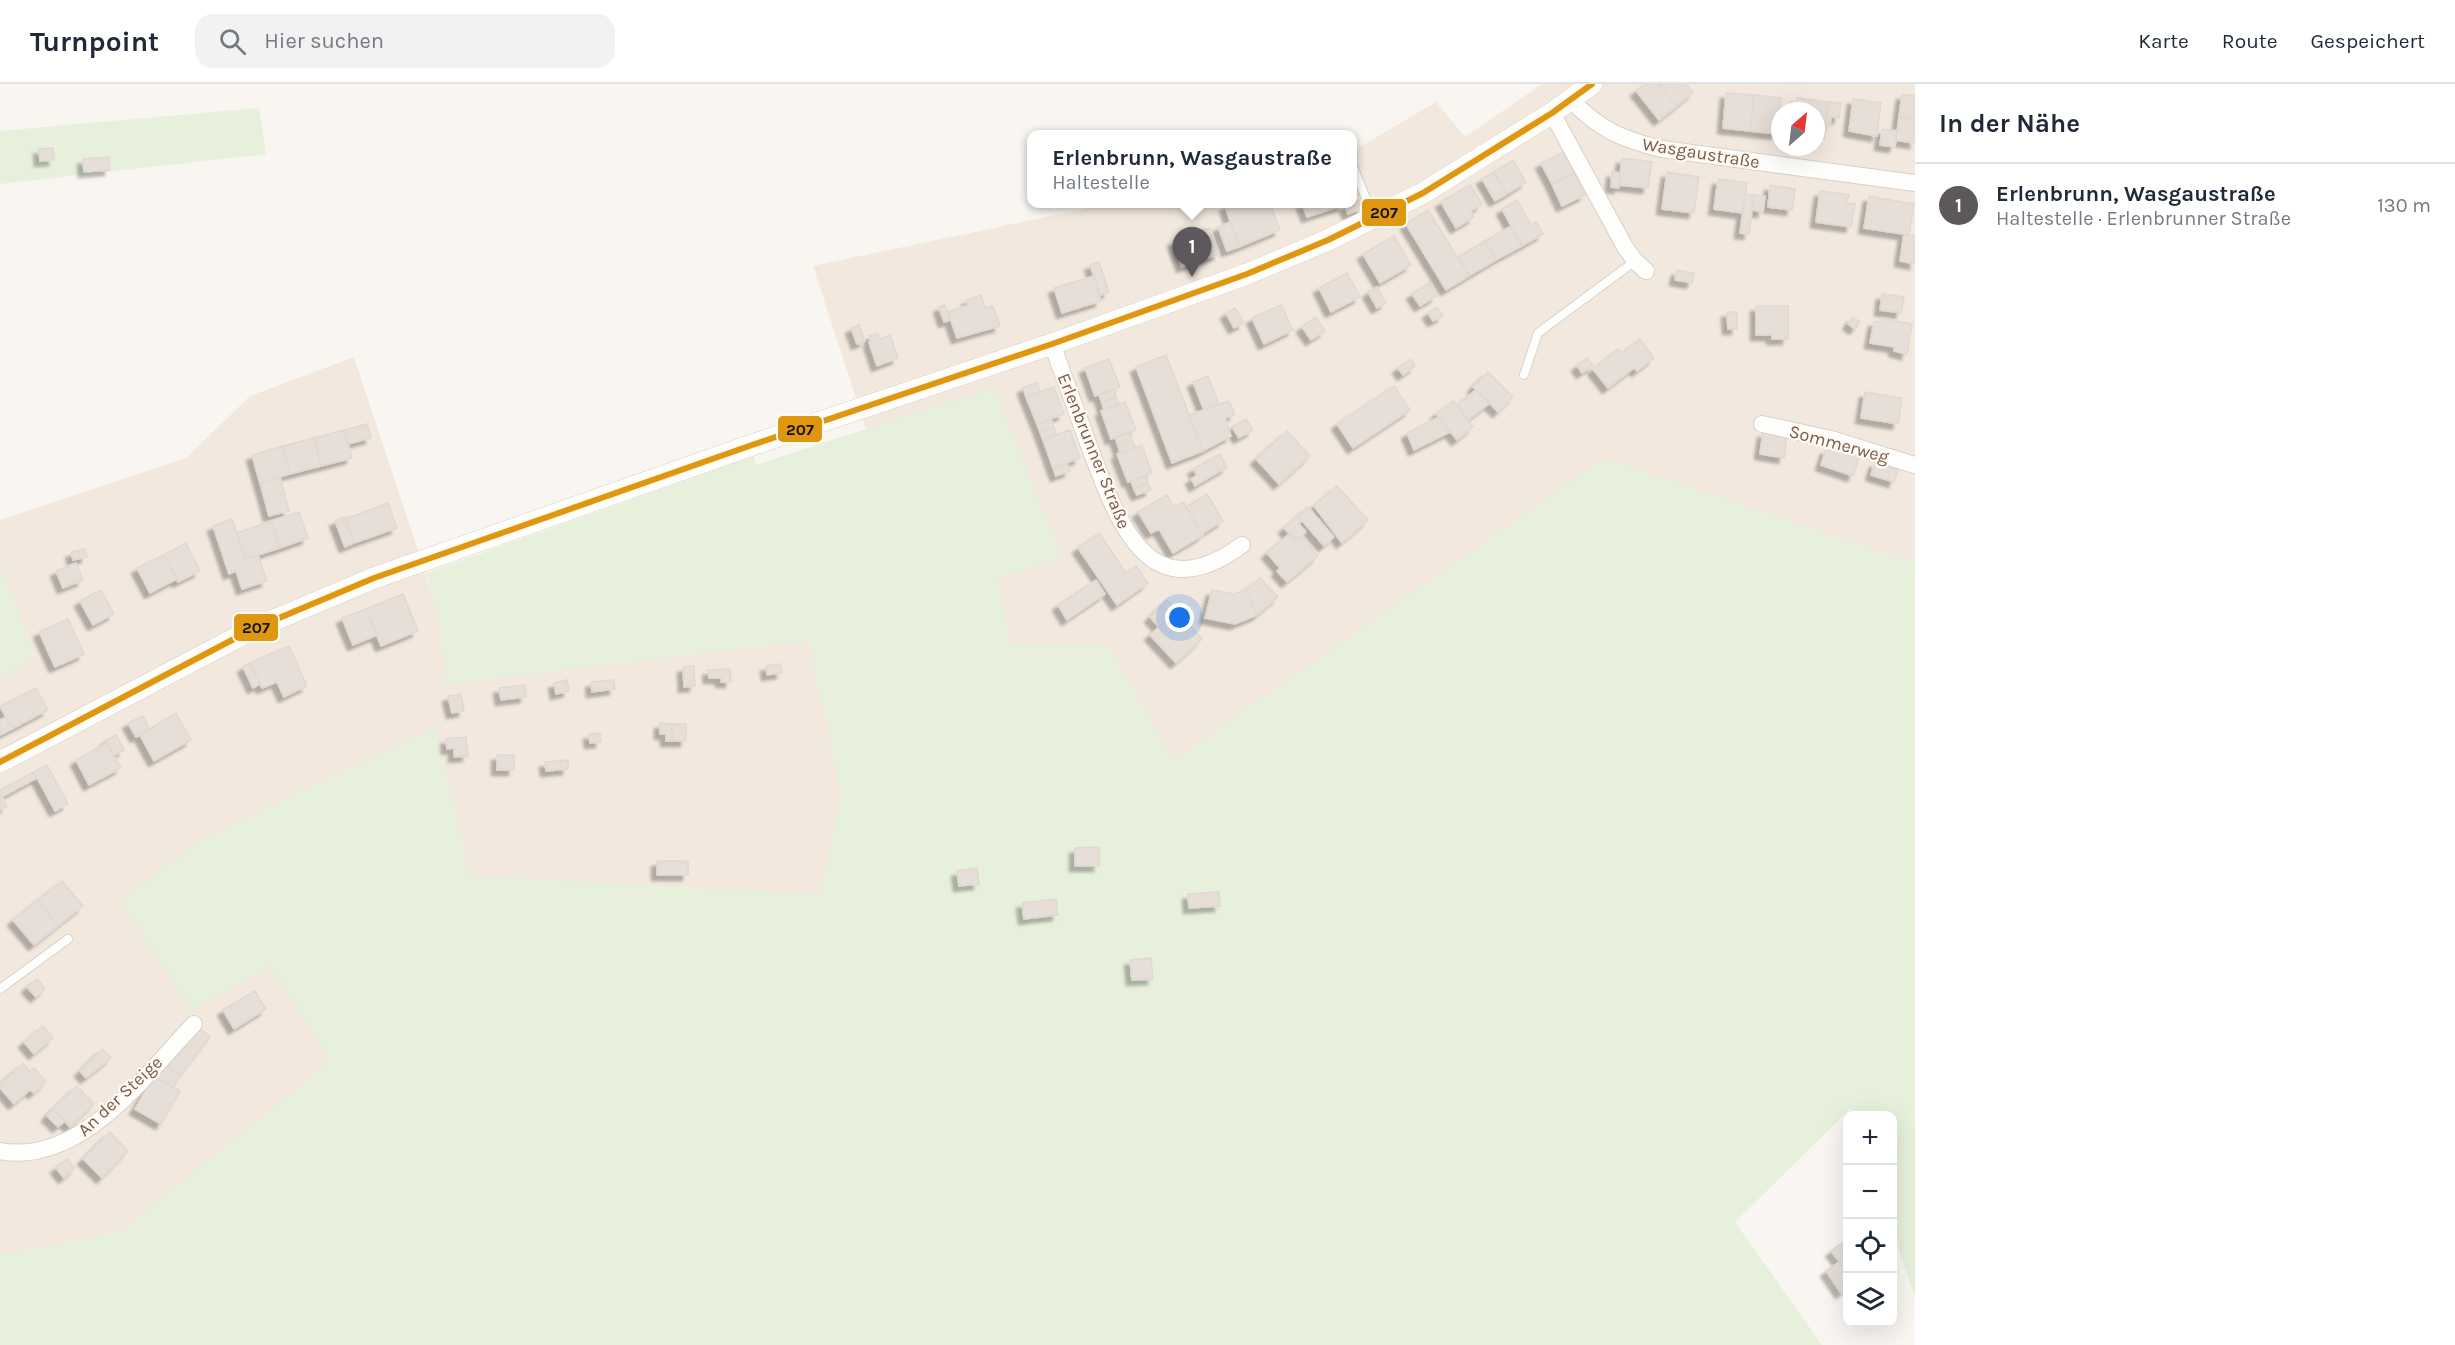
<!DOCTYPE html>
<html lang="de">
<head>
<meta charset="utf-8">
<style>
  :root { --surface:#fff; --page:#f2f2f3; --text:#1f2937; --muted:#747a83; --line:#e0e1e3; --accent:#5c585b }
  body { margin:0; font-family:Karla,sans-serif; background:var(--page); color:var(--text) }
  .controls { position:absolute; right:18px; bottom:18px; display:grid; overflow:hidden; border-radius:12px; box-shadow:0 6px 24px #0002 }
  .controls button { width:54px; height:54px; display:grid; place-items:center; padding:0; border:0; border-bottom:2px solid var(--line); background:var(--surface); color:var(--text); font:30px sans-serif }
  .compass { position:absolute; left:1771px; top:18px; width:54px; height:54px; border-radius:50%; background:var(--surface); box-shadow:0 6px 24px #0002; rotate:28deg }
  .you { position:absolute; left:1180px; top:534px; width:21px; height:21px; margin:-15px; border:4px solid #fff; border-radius:50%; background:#1a73e8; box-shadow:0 0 0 9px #1a73e833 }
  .badge { display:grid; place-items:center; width:39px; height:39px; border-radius:50%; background:var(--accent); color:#fff; font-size:20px; font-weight:700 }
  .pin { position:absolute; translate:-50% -50px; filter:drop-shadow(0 2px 3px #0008) }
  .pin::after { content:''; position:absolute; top:32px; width:21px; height:18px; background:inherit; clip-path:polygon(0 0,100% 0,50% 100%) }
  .popup { position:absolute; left:1027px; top:46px; width:330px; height:78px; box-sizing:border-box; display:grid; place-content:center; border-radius:12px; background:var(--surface); filter:drop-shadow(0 2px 4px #0005); font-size:20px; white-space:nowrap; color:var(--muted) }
  .popup b { font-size:22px; color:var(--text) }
  .popup::after { content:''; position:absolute; left:50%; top:100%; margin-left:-12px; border:12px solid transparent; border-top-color:var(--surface) }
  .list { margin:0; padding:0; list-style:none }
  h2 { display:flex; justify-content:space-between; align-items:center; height:78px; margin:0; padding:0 24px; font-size:26px }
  h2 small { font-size:20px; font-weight:400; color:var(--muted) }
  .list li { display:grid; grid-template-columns:39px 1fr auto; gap:18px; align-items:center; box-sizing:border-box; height:84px; padding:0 24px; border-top:2px solid var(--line) }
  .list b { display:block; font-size:22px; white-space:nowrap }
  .list p { margin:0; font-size:20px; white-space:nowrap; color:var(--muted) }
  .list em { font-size:20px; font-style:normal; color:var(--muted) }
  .icon { flex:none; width:33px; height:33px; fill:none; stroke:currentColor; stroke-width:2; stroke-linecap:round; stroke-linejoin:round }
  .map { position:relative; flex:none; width:1915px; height:1261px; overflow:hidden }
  header { display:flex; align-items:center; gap:36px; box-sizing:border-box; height:84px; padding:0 30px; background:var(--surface); border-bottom:2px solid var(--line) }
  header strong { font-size:28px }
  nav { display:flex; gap:33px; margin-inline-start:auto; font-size:21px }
  .search { width:420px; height:54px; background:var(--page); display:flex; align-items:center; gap:15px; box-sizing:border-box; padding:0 21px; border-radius:18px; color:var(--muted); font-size:22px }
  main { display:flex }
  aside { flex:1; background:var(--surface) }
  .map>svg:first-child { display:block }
</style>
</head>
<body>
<header>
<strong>Turnpoint</strong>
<div class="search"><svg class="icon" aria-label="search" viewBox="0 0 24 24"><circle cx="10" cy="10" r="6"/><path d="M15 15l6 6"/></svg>Hier suchen</div>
<nav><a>Karte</a><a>Route</a><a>Gespeichert</a></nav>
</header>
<main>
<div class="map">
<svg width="1915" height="1261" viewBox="0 0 1915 1261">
  <defs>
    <filter id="shadow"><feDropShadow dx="-5.5" dy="5.5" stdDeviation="1.5" flood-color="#0004"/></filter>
  </defs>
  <rect width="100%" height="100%" fill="#f9f5f0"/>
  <path fill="#f2e8de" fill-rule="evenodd" d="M1542,0H1915V480L1605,374L1173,677L1108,561L1011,562L997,495L1061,473L994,304L866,345L813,182L1108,120L1352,119L1353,67L1436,18L1465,53ZM1780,27H1816V63H1780Z
    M354,273L437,524L446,600L809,557L841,709L820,811L470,792L435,644L196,759L331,977L122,1147L0,1171V594L35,570L0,482V436L186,374L250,312Z"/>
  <path fill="#e7f0db" d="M259,24L266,70L0,100V47Z
    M994,303L1061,473L997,495L1011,561H1108L1173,677L1605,374L1915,480V1214L1893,1147L1892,1032L1854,1031L1851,1024L1735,1138L1822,1261H0V1171L122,1147L331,977L271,883L192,926L120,816L196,759L435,644L470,792L820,810L841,709L809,557L446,600L437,524L426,489L754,372L756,381Z
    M0,482L35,570L0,594Z"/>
  <path fill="#e6ded7" stroke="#e2d8d2" stroke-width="1.5" filter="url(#shadow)" d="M1645,0H1658L1677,22L1659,36L1636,7Z
    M1658,0H1686L1693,9L1677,22Z
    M1726,9L1754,11L1750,47L1723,44Z
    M1902,10L1915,12V35L1899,33Z
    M1754,11L1781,14L1777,50L1750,47Z
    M1797,14L1828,18L1824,55L1816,54V27H1795Z
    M1853,15L1881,19L1877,52L1849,47Z
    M1828,18L1841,19L1839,34L1831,33L1830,42H1825Z
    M1899,33L1915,35V59L1896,56Z
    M1882,45L1897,47L1895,63L1880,61Z
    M53,64L54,76L40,77L39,65Z
    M1564,68L1574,89L1552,100L1541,79Z
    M109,73L110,86L84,88L83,75Z
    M1622,74L1652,78L1648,104L1619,101Z
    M1513,76L1526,98L1507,110L1494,88Z
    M1494,88L1507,110L1495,117L1482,95Z
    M1612,88L1620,89L1619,104L1611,103Z
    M1667,88L1699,93L1694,129L1662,125Z
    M1574,89L1585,111L1562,122L1552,100Z
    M1718,95L1747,99L1742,129L1714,125Z
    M1470,101L1482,120L1471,127L1474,133L1456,144L1441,118Z
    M1770,101L1795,105L1792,126L1768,123Z
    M1820,107L1849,111L1847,119L1855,120L1851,143L1816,138Z
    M1745,110L1754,111L1749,150L1740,149Z
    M1754,111L1765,112L1763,128L1752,126Z
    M1869,112L1914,120L1909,151L1864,144Z
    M1359,116L1363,124L1348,130L1345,122Z
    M1517,116L1531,141L1536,138L1543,150L1522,162L1502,125Z
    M1232,119H1270L1280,146L1239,163L1225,122Z
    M1302,119H1343L1344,121L1307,133Z
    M1428,126L1469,192L1446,206L1406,140Z
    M1230,138L1239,163L1227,167L1218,143Z
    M1511,142L1522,162L1496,176L1485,157Z
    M1210,144L1219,170L1182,183L1173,157Z
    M1904,150L1915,152V180L1900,177Z
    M1394,152L1411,181L1380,199L1363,170Z
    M1485,157L1496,176L1469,192L1458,173Z
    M1099,178L1109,208L1100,211L1090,181Z
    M1677,186L1694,189L1692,199L1675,196Z
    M1347,189L1360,213L1331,228L1319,204Z
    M1094,192L1101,217L1062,229L1054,204Z
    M1429,199L1437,212L1420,222L1412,210Z
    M1377,203L1386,219L1377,224L1368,208Z
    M1882,210L1904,213L1901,229L1880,226Z
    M981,211L985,224L993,222L1000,242L957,254L948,228L968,221L967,216Z
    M945,221L950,236L944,238L939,223Z
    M1281,221L1293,246L1264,260L1252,234Z
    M1756,222H1788V255H1772V251H1756Z
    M1437,223L1443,232L1433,237L1428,229Z
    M1235,224L1244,239L1234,244L1226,229Z
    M1727,228H1737V245H1728Z
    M1316,233L1325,247L1311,256L1302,243Z
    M1853,233L1860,238L1855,245L1848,240Z
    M1882,234L1912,240L1907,270L1894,267L1895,263L1870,259L1874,237L1882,239Z
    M859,241L865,257L857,260L851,244Z
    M878,249L880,255L890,251L898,274L877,282L869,258H871L869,252Z
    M1640,255L1654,274L1637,287L1634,284L1608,304L1593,285L1618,265L1622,269Z
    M1166,271L1203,367L1172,379L1136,283Z
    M1587,274L1593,281L1582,289L1577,282Z
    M1109,275L1120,303L1095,312L1085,284Z
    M1411,275L1415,282L1403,291L1398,284Z
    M1488,288L1513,313L1498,328L1473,303Z
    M1208,292L1219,320L1204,326L1193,298Z
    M1037,298L1040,307L1026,313L1023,304Z
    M1394,302L1410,326L1353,364L1337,340Z
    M1054,303L1064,330L1037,340L1026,313Z
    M1113,306L1116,313L1102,319L1099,311Z
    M1476,306L1490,319L1468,336L1457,321Z
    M1865,308L1902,314L1898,340L1861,334Z
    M1116,313L1119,320L1104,326L1102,319Z
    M1229,317L1235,330L1225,334L1231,352L1203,367L1189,331Z
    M1453,317L1473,343L1457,356L1436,330Z
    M1125,318L1136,346L1111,355L1101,327Z
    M1439,333L1450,348L1414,366L1407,349Z
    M1051,335L1054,343L1040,348L1037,340Z
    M1246,335L1253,346L1239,354L1232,343Z
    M367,340L371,354L348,360L344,346Z
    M1054,343L1057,351L1043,356L1040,348Z
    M344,346L352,374L321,382L314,354Z
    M1070,346L1080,374L1053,384L1043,356Z
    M1287,347L1310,372L1279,400L1256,375Z
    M1763,348L1787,352L1784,374L1760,370Z
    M1129,349L1132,356L1118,361L1115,354Z
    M314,354L321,382L290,390L283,362Z
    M1132,356L1135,363L1120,369L1118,361Z
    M1142,361L1152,389L1128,398L1117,370Z
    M283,362L290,390L260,399L252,371Z
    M1834,362L1860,371L1853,392L1821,381L1826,365L1832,367Z
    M1220,370L1227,383L1195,402L1191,395L1197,391L1193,385Z
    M1875,378L1898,386L1894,398L1871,391Z
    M1067,379L1070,387L1056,392L1053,384Z
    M1145,392L1148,399L1134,405L1131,397Z
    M280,393L289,427L269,432L260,399Z
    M1148,399L1151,406L1137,411L1134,405Z
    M1337,402L1368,436L1342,459L1314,422Z
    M1207,410L1223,437L1202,450L1186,423Z
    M1167,411L1174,423L1183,418L1203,451L1173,469L1159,445L1151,449L1138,428Z
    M388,419L397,444L354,459L345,435Z
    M1308,423L1334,453L1324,462L1298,432Z
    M299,428L308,454L280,464L271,437Z
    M1298,432L1302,437L1299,440L1306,448L1296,457L1284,444Z
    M344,433L354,459L345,463L335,437Z
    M232,435L246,475L258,471L267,497L242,505L236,487L229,490L213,442Z
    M271,437L280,464L246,475L237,449Z
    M1099,449L1126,489L1136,482L1148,499L1117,521L1078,464Z
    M1289,450L1296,457L1301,453L1318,472L1287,498L1277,487L1280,484L1267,469Z
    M186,459L200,487L178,498L164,471Z
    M85,465L87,473L73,476L71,468Z
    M164,471L177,495L150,509L137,484Z
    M76,479L83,496L63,504L56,487Z
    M1260,494L1278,513L1257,531L1246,506Z
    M1096,496L1105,510L1067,536L1058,521Z
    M101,506L114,530L93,541L80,517Z
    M1212,506L1234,510L1246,506L1257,531L1235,540L1205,534Z
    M403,510L418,547L381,562L366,525Z
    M1167,516L1177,527L1159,543L1150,533Z
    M366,525L377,551L353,561L342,534Z
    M1177,527L1202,555L1176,579L1150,551Z
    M68,535L84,570L55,583L39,548Z
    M289,562L307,602L284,613L277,598L262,604L250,579Z
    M250,579L260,600L253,604L243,583Z
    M780,580L782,589L767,591L766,582Z
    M694,582L695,602L684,603L683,583Z
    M730,585L731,598H721V594H709L708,586Z
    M567,596L569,607L556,610L554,599Z
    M614,596L615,605L592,608L591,598Z
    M525,601L526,613L501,616L499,604Z
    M36,604L48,626L12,645L0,622Z
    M461,610L464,627L452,629L448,612Z
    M176,629L191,656L154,677L140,651Z
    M143,632L150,646L136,653L128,639Z
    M6,633L12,645L0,651V636Z
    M660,639L672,640V657H666V650H660Z
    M672,640H686V657H672Z
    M600,649L601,658L590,659L589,650Z
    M116,651L124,666L114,672L106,656Z
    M466,653L468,672L454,673V664L447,665L446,655Z
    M107,659L121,684L89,701L76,676Z
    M497,671H514V686H497Z
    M568,676V685L546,687L545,678Z
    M47,681L68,720L55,727L34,688Z
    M34,688L37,694L2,713L0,706Z
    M0,708L7,722L0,726Z
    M1099,763V782H1075V764Z
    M657,777H688V791H657Z
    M977,784L979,800L959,802L957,787Z
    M62,797L83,822L58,842L38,816Z
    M1219,808L1220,822L1189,824L1188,810Z
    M1056,815L1058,831L1024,835L1022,819Z
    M38,816L58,842L34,861L13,836Z
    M1151,874L1153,895L1132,896L1130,876Z
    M37,895L45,905L36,913L27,903Z
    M255,907L266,925L234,945L223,926Z
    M43,942L53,954L34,970L24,958Z
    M198,943L210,953L180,992L167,982Z
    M102,965L111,974L86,994L80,987Z
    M23,979L30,988L34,984L46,998L34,1009L30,1006L14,1020L0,1004V1000Z
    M165,980L180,992L173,1003L156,994Z
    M154,992L180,1007L161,1040L135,1025Z
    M77,1002L94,1020L70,1043L53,1025Z
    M53,1025L65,1037L58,1043L47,1032Z
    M110,1048L128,1067L102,1094L83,1075Z
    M67,1075L75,1084L64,1094L56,1084Z
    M1848,1155V1189L1831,1167Z
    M1839,1178L1848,1189V1204L1841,1209L1826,1187Z"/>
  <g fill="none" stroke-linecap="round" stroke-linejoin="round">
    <defs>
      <path id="service" d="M1352,80L1374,134
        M1524,291L1538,249L1635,177
        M0,905L68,855"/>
      <path id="minor" d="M1571,16C1600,46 1621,55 1662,65L1915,99
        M1552,29L1625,163L1635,177L1646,187
        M1052,260C1065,295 1078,331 1091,367C1119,441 1150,528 1242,461
        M1762,340L1831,355L1915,381
        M0,1067C81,1082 144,992 194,940"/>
      <path id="tertiary" d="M0,678L253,545L374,494L752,361L1052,260L1247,190L1328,156L1423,109L1552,29L1592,0"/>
    </defs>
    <use href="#service" stroke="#d7d1cb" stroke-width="10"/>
    <use href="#minor" stroke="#d7d1cb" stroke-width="18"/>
    <use href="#tertiary" stroke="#d7d1cb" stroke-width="22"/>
    <use href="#service" stroke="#fefefd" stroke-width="8"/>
    <use href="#minor" stroke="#fefefd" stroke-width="16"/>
    <use href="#tertiary" stroke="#fefefd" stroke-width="21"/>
    <defs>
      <path id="bus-1" d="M0,678L253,545L374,494L752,361L1052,260L1247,190L1328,156L1423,109L1552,29L1592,0"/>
    </defs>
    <use href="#bus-1" stroke="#fffaf3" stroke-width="10"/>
    <use href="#bus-1" stroke="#de970f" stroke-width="6"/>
  </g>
  <g text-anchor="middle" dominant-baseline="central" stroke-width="4.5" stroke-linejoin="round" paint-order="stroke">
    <g font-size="18" fill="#7a5c4d" stroke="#fffaf3">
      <text transform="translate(1701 69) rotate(9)">Wasgaustraße</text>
      <text transform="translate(1839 360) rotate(15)">Sommerweg</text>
      <text transform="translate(1094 367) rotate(68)">Erlenbrunner Straße</text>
      <text transform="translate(120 1012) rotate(-43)">An der Steige</text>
    </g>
  </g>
  <g stroke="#fffaf3" stroke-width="2">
    <rect x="1361" y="114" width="46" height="29" rx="6" fill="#de970f"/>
    <rect x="777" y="331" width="46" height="28" rx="6" fill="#de970f"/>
    <rect x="233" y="529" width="46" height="29" rx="6" fill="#de970f"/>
  </g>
  <g font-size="16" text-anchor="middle" font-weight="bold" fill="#111">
    <text x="1384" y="134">207</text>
    <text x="800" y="351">207</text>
    <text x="256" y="549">207</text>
  </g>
</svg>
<div class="controls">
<button>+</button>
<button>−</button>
<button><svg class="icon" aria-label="locate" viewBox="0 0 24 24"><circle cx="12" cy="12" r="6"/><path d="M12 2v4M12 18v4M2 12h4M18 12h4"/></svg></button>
<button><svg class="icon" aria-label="layers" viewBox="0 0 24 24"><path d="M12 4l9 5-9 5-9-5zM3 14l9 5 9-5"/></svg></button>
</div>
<svg class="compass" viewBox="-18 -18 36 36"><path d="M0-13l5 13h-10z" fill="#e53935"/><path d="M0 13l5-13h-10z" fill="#747a83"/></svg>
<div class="you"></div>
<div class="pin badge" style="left:1192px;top:193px">1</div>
<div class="popup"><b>Erlenbrunn, Wasgaustraße</b>Haltestelle</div>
</div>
<aside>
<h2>In der Nähe<small></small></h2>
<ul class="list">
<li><span class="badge">1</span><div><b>Erlenbrunn, Wasgaustraße</b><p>Haltestelle · Erlenbrunner Straße</p></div><em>130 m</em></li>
</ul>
</aside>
</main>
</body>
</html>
